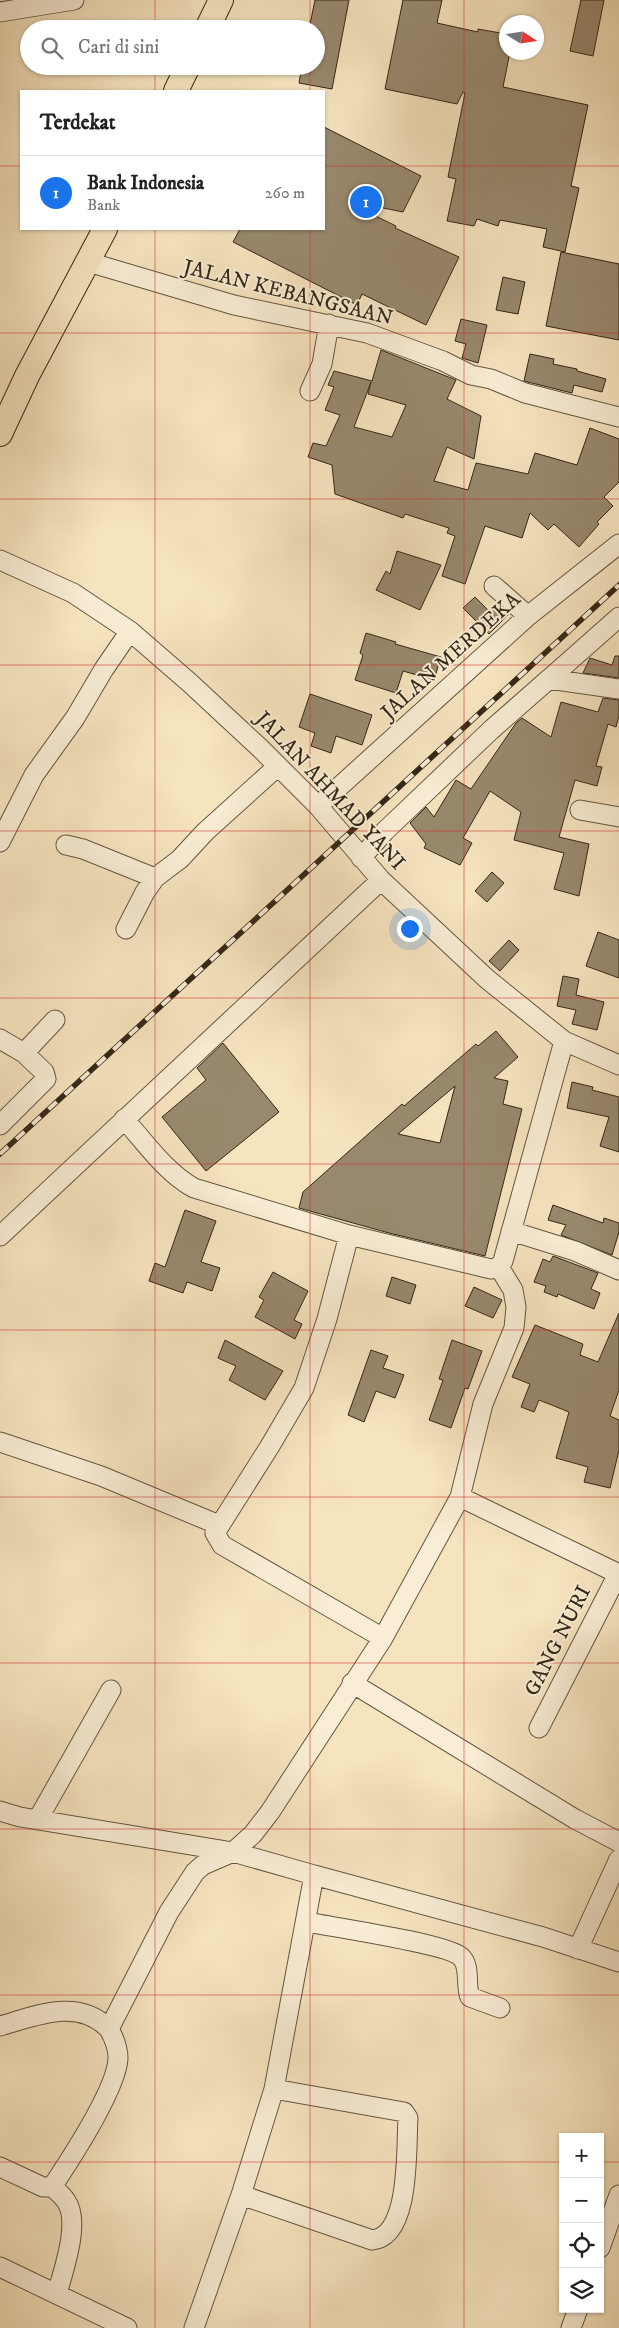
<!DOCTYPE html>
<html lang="id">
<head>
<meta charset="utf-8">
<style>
  :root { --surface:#fff; --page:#f2f2f2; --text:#202124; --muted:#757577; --line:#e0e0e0; --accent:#1a73e8 }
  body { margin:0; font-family:"IM FELL DW Pica",serif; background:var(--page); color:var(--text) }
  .controls { position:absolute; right:15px; bottom:15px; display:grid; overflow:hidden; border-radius:0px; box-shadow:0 1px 4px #0004 }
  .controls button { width:45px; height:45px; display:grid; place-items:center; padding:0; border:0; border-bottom:1px solid var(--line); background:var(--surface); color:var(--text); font:25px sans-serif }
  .compass { position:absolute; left:499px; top:15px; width:45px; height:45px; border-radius:50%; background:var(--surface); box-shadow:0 1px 4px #0004; rotate:102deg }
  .you { position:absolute; left:409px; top:928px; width:18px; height:18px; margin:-12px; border:4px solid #fff; border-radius:50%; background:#1a73e8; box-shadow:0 0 0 8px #1a73e833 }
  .badge { display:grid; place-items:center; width:32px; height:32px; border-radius:50%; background:var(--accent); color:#fff; font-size:16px; font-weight:700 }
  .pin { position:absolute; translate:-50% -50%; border:2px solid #fff; box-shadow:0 1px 5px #0006 }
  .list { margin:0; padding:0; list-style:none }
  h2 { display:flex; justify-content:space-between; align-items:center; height:65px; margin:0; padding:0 20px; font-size:21px }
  h2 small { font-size:16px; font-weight:400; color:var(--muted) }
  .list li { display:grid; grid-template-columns:32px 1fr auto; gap:15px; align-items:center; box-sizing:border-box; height:75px; padding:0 20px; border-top:1px solid var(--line) }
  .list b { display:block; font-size:19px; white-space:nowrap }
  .list p { margin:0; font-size:16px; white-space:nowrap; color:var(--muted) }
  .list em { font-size:16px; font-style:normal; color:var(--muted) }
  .icon { flex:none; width:28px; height:28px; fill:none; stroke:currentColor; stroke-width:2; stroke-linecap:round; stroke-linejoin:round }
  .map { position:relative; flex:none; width:619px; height:2328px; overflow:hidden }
  .search { position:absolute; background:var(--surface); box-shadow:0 1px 4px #0004; left:20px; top:20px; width:305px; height:55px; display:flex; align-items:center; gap:12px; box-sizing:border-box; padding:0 18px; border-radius:28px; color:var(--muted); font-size:19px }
  .panel { position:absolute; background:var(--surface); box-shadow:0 1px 4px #0004; left:20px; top:90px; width:305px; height:140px; border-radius:0px }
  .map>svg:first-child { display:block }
</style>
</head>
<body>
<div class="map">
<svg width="619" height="2328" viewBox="0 0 619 2328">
  <rect width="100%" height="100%" fill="#f6e4bf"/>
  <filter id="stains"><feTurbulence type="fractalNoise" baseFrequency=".004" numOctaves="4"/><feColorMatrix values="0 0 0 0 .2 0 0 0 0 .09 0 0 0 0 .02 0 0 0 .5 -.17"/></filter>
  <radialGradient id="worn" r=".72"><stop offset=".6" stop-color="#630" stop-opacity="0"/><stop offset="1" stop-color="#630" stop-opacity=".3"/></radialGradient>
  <path fill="#98896e" stroke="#332717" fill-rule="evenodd" d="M315,0H349L332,89L299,83L302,66H316V29H309Z
    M403,0H442L437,23L478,32V29L506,34V52H510L503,87L588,105L571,186L579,188L565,252L543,247L547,229L500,220L498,226L477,219L474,226L447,221L456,179L448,177L465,93L463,92L457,104L385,89Z
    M581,0H604L593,56L570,51Z
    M324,127L421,176L403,212L354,202L353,205L396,226L395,228L459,257L426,325L362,294L357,305L233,242L240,229H324Z
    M561,252L619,264V340L546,326Z
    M503,277L525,282L518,314L496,310Z
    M461,319L487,325L478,363L462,358L466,344L455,341Z
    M381,350L456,380L447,399L481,416L474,459L447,447L434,481L468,490L476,463L528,474L535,453L577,465L590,428L619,439V482L604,497L613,506L597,522L599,524L579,547L554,524L548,530L530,513L522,538L485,526L465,584L442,576L455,536L447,533L449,528L405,514L403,518L335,494L332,465L308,457L313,443L326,446L340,415L325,410L334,387L328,385L334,371L372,381ZM371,382L368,394L406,405L392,437L354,427Z
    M530,354L554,359L553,364L577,369V371L606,379L602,392L574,385L572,393L524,381Z
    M397,551L441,565L420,610L376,590L386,571L390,574Z
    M475,597L490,612L498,604L509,614L489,634L463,608Z
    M366,633L396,642L395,644L441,657L434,680L403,671L396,693L355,680L363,655L360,653Z
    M615,656H619V678L583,673L590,658L612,665Z
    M310,694L372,715L362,745L336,736L331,753L311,746L315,733L299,727Z
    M603,698L619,700V716L616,727L608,724L596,766L602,767L597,786L575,780L559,837L589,844L579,896L554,889L564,853L514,840L521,812L490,791L463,838L472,843L460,865L424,848L426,844L410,823L426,807L434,817L456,780L471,789L516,723L522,718L551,737L561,702L598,712Z
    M492,872L504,883L487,902L475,891Z
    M598,932L619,940V978L586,966Z
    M509,940L519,950L500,971L489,961Z
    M563,976L579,979L576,995L604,1002L597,1030L572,1024L576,1010L557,1006Z
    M496,1031L518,1057L494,1078L508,1081L503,1104L522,1109L485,1256L389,1233L299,1208L303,1192L402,1104L404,1106L476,1044L478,1046ZM455,1086L440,1143L398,1134Z
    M223,1043L279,1112L206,1171L162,1117L206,1080L197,1068Z
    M572,1082L593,1087L592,1090L619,1097V1152L600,1146L609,1117L567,1108Z
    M553,1205L603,1223L604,1218L619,1223V1232L612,1255L561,1235L566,1225L548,1220Z
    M185,1210L216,1221L201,1262L220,1268L212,1291L187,1282L183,1293L149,1281L155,1263L165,1267Z
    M553,1256L598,1273L591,1289L600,1293L594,1309L558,1294L557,1297L544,1292L546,1286L534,1282L543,1259L550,1262Z
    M273,1272L308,1291L294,1320L302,1324L295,1339L255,1317L264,1300L259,1297Z
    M392,1277L416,1285L410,1304L386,1296Z
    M474,1287L502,1300L493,1318L465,1306Z
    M619,1313V1390L610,1416L619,1420V1450L610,1488L584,1482L588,1467L556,1458L569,1412L539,1400L534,1412L521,1407L530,1384L512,1377L535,1325L583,1344L580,1355L598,1362Z
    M225,1340L283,1371L265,1400L229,1380L236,1366L218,1358Z
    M452,1340L482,1351L468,1389L465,1388L451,1428L429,1420L443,1380L439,1379Z
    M371,1350L388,1356L383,1368L404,1375L395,1398L376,1391L364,1422L348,1415Z"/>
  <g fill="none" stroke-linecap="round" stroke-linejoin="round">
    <defs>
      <path id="minor" d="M0,12L74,0
        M88,262L234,305L367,333L443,361L471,375L491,379L525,393L619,417
        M310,391L322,364L329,324
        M0,560L73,593L130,631L190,683L261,749L318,806L381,880L487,979L564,1041L619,1065
        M494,586L528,616
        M549,679L619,617
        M318,806L528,616L619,544
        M580,810L619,817
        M0,842L34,775L75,718L104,669L130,631
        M66,845L83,849L155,878
        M361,858L385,831L491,730L549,679L619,689
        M126,929L145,892L155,878L180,859L205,832L278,766
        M0,1039L24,1053L55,1020
        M124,1119C145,1142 166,1173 194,1188L349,1235L491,1269L499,1267
        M0,1125L46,1079L44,1072L24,1053
        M511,1231L575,1251L619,1270
        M349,1235L327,1319L304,1388L270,1446L215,1533L222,1545L383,1638
        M0,1236L381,880
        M0,1442L101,1476L219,1525
        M460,1497L619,1574
        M352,1683L575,1819L619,1842
        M539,1728L618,1574
        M0,1811L20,1817L233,1852L314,1875L274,2089L241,2195L194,2328
        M38,1819L111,1690
        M314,1875L543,1937L619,1962
        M307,1922C332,1927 448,1944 461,1957C471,1966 465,1986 470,1997L500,2008
        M578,1949L619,1859
        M0,2026C36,2016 78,1997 109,2029L169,1912L195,1872L203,1865L233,1852L253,1834L270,1812L383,1638L460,1497L483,1404L514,1328L516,1307L513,1290L499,1267L503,1261L564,1041
        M0,2167L43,2187H52
        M241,2195L372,2240C411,2237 406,2147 408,2118L404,2112L274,2089
        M600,2248L619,2195
        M0,2267L127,2328
        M57,2294C63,2271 81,2222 66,2201C63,2196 57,2191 52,2187C70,2160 117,2088 118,2058C118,2047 114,2038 109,2029
        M571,2328L578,2309"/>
      <path id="major" d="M207,29L221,0
        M176,91L188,66
        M0,434L27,376L105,229"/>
    </defs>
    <use href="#minor" stroke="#645641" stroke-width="21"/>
    <use href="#major" stroke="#332717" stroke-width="26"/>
    <use href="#minor" stroke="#f9edd5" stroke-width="19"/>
    <use href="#major" stroke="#f6e4bf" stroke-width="24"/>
    <defs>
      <path id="rail" d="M0,1154L619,585"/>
    </defs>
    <use href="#rail" stroke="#332717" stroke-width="5.5"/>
    <use href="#rail" stroke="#f9edd5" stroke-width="4" stroke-dasharray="11" stroke-linecap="butt"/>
  </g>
  <path fill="none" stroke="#d62828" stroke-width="1" stroke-opacity="0.55" d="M155,0V29M310,0V29M464,0V2328M155,66V91M310,66V91M0,166H21M324,166H619M155,229V2328M310,229V2328M0,333H619M0,499H619M0,665H619M0,831H619M0,998H619M0,1164H619M0,1330H619M0,1497H619M0,1663H619M0,1829H619M0,1995H619M0,2162H563M600,2162H619"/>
  <g text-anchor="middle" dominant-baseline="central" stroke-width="4" stroke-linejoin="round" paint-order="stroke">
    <g font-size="21" fill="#332717" stroke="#f9edd5">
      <text transform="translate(288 293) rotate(14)">JALAN KEBANGSAAN</text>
      <text transform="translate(451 656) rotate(-42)">JALAN MERDEKA</text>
      <text transform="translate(330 791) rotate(47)">JALAN AHMAD YANI</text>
      <text transform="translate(558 1641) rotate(-63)">GANG NURI</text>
    </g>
  </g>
  <rect width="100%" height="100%" filter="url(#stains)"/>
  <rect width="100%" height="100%" fill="url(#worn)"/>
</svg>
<div class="controls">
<button>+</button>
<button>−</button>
<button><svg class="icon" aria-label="locate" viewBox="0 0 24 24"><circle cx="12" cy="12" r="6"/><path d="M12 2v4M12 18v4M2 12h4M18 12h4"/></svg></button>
<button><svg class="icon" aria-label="layers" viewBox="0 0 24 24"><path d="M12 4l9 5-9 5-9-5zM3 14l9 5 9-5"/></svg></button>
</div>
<svg class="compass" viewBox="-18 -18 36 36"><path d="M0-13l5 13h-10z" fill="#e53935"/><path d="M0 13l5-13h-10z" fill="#757577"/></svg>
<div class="you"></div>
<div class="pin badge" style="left:366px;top:202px">1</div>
<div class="search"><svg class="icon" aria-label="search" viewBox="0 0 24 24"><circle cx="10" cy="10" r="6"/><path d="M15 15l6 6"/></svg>Cari di sini</div>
<section class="panel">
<h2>Terdekat<small></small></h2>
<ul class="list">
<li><span class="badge">1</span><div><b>Bank Indonesia</b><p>Bank</p></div><em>260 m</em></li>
</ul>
</section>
</div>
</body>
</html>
